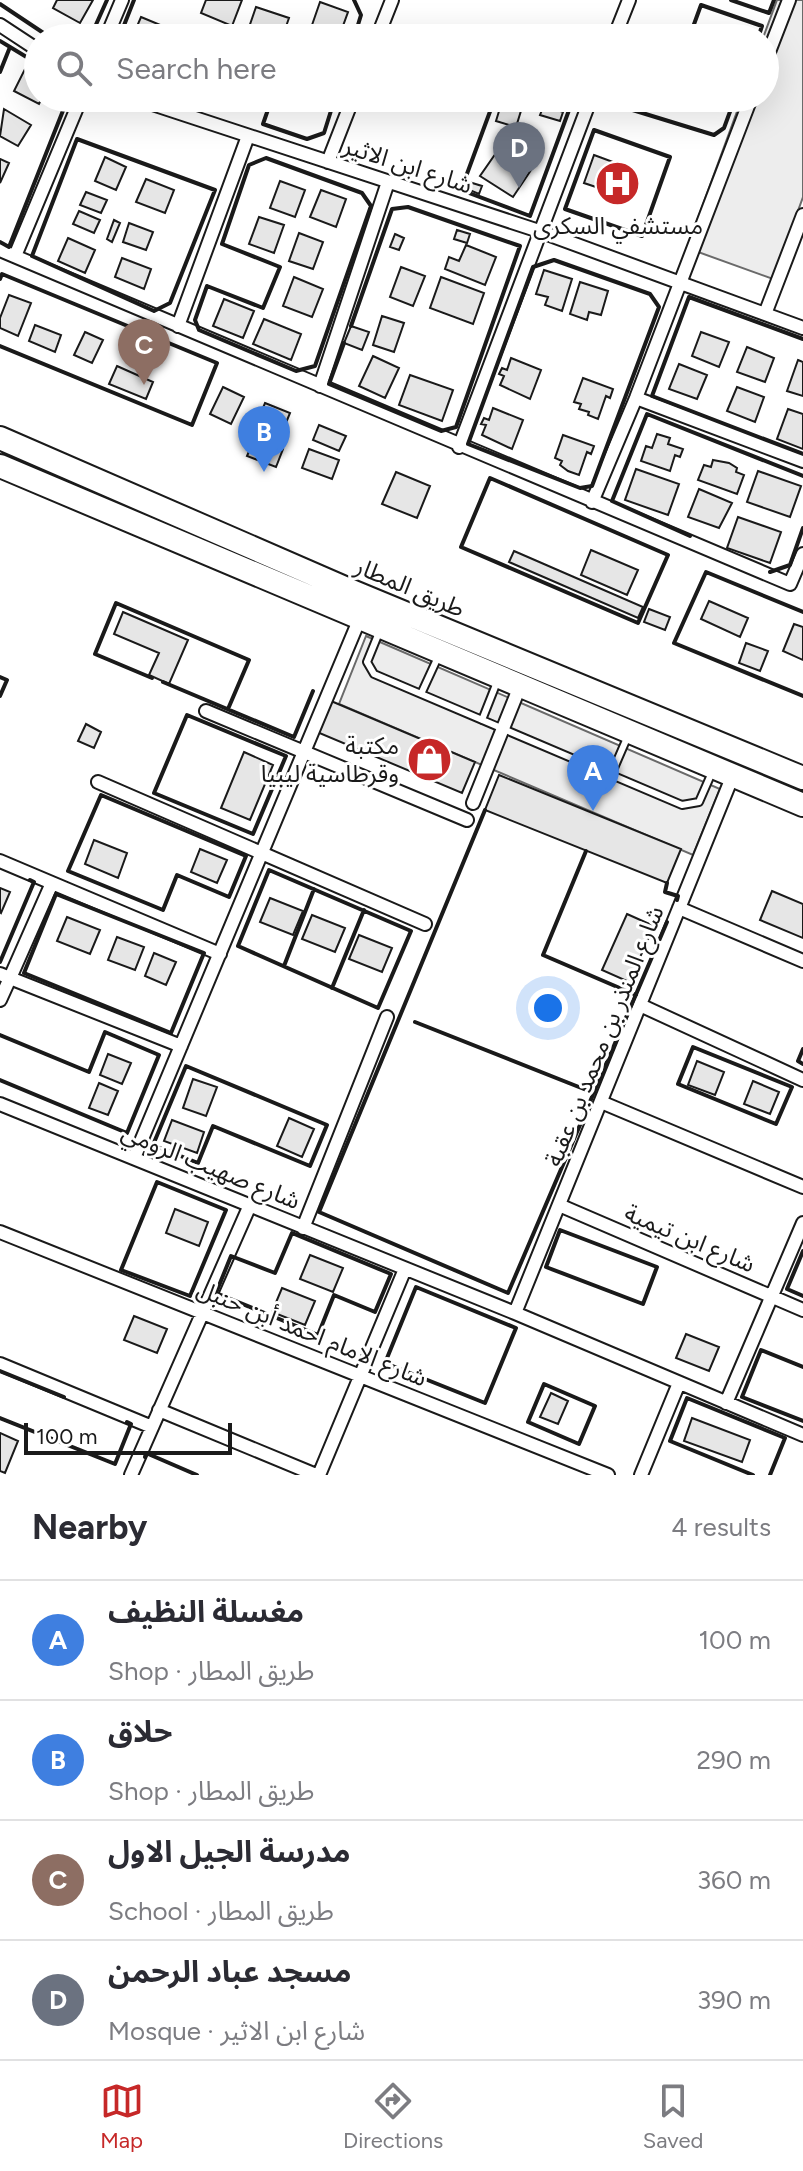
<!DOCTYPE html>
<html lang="en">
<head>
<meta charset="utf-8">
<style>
  :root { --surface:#fff; --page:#f2f2f3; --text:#2b2b33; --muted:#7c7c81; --line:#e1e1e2; --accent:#c62828 }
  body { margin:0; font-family:Figtree,"Noto Sans Arabic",sans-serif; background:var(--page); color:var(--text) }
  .scale { position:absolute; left:24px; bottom:20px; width:208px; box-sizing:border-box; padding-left:8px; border:4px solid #1a1a1a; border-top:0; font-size:22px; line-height:28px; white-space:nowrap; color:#1a1a1a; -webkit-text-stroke:6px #fff; paint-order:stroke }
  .you { position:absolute; left:548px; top:1008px; width:28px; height:28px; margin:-20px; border:6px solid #fff; border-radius:50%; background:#1a73e8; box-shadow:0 0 0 12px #1a73e833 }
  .badge { display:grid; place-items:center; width:52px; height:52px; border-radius:50%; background:var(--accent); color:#fff; font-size:26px; font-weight:700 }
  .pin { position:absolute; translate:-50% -66px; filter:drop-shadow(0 2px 4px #0008) }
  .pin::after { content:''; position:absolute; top:42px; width:28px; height:24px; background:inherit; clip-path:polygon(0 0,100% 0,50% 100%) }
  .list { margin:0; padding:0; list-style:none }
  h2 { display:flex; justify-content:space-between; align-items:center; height:104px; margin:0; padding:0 32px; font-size:34px }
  h2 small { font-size:26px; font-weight:400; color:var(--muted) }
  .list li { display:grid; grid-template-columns:52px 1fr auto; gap:24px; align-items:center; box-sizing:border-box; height:120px; padding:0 32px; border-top:2px solid var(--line) }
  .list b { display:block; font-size:30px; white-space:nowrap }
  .list p { margin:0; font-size:26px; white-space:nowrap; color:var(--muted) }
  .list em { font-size:26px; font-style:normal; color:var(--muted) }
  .icon { flex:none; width:44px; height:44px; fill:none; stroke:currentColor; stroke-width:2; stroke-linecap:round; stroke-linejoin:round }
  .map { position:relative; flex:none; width:803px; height:1475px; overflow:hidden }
  .search { position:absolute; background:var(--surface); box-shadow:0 8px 32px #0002; left:24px; right:24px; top:24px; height:88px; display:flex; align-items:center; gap:20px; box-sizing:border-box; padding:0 28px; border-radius:44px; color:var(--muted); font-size:30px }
  .sheet { height:584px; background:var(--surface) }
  nav { display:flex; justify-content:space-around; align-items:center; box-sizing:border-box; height:112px; border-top:2px solid var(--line); background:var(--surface); font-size:22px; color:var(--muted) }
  nav a { display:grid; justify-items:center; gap:4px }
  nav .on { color:var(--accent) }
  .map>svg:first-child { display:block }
</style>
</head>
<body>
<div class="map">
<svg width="803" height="1475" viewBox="0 0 803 1475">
  <rect width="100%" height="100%" fill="#fff"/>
  <path fill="#ededed" stroke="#6a6a6a" stroke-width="2" d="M777,0H803V197L773,279L687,248L742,98H765L763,38Z
    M366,636L720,789L693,855L339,704Z"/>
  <path fill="#e6e6e6" stroke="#1a1a1a" stroke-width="2" d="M57,0H93L80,23L53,8Z
    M206,0H242L232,26L201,13Z
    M320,2L348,12L340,34L312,25Z
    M256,7L289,18L282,38L246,36Z
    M141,17L170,29L166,38H132Z
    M25,69L38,76V98H42L39,104L14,91Z
    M289,98H313L310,108L288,102Z
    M503,98L524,101L516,127L496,121Z
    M544,105L563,112L560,121L540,115Z
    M4,109L31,125L18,146L0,136Z
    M505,140L537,161L513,197L480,176Z
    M594,155L624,166L614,193L584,183Z
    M105,157L126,167L116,190L95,181Z
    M0,159L9,163L0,183Z
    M146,179L174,190L165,213L136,202Z
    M280,181L305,190L295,217L270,208Z
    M469,182L482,186L479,194L467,189Z
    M321,190L346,199L336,227L310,217Z
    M86,192L107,200L101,213L80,205Z
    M79,211L100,220L94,233L73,224Z
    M259,217L284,225L274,253L249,244Z
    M114,220L120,223L112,242L107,239Z
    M129,223L153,232L146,250L123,242Z
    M457,230L470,234L467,243L454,239Z
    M299,233L323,242L313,269L289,261Z
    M395,234L404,238L399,250L390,247Z
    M68,238L95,250L85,273L58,261Z
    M466,245L496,257L485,285L445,269L449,257L459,261Z
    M122,258L151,269L144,289L115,277Z
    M401,267L425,276L413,306L390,297Z
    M544,270L572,279L562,311L545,305L548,297L536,294Z
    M294,277L323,289L312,317L283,306Z
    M441,277L484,293L473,324L430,308Z
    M580,282L608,291L601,315L589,312L587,320L570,314Z
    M9,295L31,303L18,336L0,328V318Z
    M224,299L254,311L243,338L213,326Z
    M382,316L404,323L394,352L373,345Z
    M264,319L301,334L291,360L253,344Z
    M35,325L61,335L55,352L29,341Z
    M351,326L369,332L362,350L344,343Z
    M85,332L103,340L92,363L74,355Z
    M701,332L729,342L719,367L692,356Z
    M747,347L774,358L765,382L737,372Z
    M373,356L399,368L385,398L359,386Z
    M511,358L541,370L530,399L500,385L504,376L499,374L502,368L507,370Z
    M798,360L803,362V396L787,391Z
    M679,364L707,375L697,399L669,389Z
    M117,366L153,382L146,399L109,384Z
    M410,375L453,390L442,421L399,405Z
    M583,378L613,389L610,398L606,396L598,419L588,415L589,412L579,409L581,404L574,402Z
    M223,387L244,397L231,424L210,414Z
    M737,387L764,397L755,422L727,411Z
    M265,403L290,413L279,440L254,430Z
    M493,408L523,420L512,449L482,435L486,425L481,424L484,418L489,420Z
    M788,409L803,414V449L777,439Z
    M319,425L346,436L339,451L313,440Z
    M657,434L670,438L668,444L683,449L680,457L675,455L670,471L641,461L646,446L652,448Z
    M563,435L594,446L591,454L587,452L579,475L568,471L560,465L562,461L555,458Z
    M255,438L283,449L276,467L247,456Z
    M309,449L339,460L332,479L302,468Z
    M713,460L729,463L737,468L736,472L744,475L737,494L698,480L704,465L711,467Z
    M636,469L679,484L668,515L625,500Z
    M758,471L801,486L790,517L747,502Z
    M396,472L430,486L417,518L382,504Z
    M699,489L732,503L719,528L688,517Z
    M738,517L781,532L770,563L727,548Z
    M591,550L638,570L627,595L581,575Z
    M514,551L643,607L638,618L509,562Z
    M709,601L748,618L740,637L701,619Z
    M649,609L670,617L665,630L644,622Z
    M123,612L188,640L169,684L149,675L159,653L114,634Z
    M794,624L803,627V660L783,651Z
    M746,643L768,651L760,671L739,663Z
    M331,701L475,762L462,793L317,732Z
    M86,724L101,732L94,748L78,741Z
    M244,752L273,765L250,820L221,808Z
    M499,775L681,849L667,883L485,810Z
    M94,840L127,853L118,878L85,864Z
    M200,849L227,860L217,883L191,872Z
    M0,888L10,892L1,913L0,912Z
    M772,891L803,904V938L760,920Z
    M270,898L303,911L293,935L260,922Z
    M627,914L654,926L629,982L602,970Z
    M312,915L345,928L335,952L302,939Z
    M67,917L100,930L90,954L57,941Z
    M359,935L392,948L382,972L349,959Z
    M117,937L144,947L135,970L108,960Z
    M154,953L176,962L166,985L145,976Z
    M108,1054L131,1063L122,1084L100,1075Z
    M697,1061L724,1072L715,1095L688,1085Z
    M193,1079L217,1087L206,1116L183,1108Z
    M753,1081L779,1092L770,1114L744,1104Z
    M99,1083L118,1091L108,1115L89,1108Z
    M289,1118L314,1129L302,1157L277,1146Z
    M172,1120L204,1132L197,1153L164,1141Z
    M175,1209L208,1222L199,1246L166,1233Z
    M310,1255L343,1268L333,1292L300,1279Z
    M282,1288L315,1301L305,1325L272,1312Z
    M134,1316L167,1329L157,1353L124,1340Z
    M686,1334L719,1347L709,1371L676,1358Z
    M551,1393L568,1401L558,1424L540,1417Z
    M692,1418L750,1440L742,1462L684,1441Z
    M0,1433L18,1441L5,1473L0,1471Z"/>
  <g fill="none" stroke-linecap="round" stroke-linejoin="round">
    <defs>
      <path id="lane" d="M380,630L367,662L374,674L682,805L699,802L713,770
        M421,694L438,657
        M482,720L497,682
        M611,775L627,738"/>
      <path id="street" d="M0,25L38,50
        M106,38L122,0
        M377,38L392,0
        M614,38L629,0
        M765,62L789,0
        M134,98L539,231L803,328
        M328,162L353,98
        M0,250L790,584L803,554
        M15,256L81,98
        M765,314L803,215
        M178,326L248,136
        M320,386L388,182
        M636,398L803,461
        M459,447L591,98
        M592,502L636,398L751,98
        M206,711L467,820
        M98,782L425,924
        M473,803L520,686
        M0,861L220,954
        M679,908L803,961
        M0,974L10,978L52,883
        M0,1000L10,978L181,1046
        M640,1005L803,1080
        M601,1102L803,1187
        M0,1104L515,1313L803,1435
        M134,1158L360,618
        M559,1205L803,1310
        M303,1228L387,1017
        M0,1232L608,1475
        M515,1313L733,775
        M0,1364L152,1427
        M726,1403L803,1223
        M159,1410L316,1475
        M131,1475L250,1205
        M319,1475L405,1269
        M641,1475L679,1383"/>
      <path id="highway" d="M0,438L354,592L803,778
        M0,466L803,805"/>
    </defs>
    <use href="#lane" stroke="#1a1a1a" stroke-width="10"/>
    <use href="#street" stroke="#1a1a1a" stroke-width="16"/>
    <use href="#highway" stroke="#1a1a1a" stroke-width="26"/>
    <use href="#lane" stroke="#fff" stroke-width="6"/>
    <use href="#street" stroke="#fff" stroke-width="12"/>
    <use href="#highway" stroke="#fff" stroke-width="22"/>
    <path stroke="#1a1a1a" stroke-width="4" d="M731,0L769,13L774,0
      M0,4L51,38
      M90,38L107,0
      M119,38L134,0
      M354,38L361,15L354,0
      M689,38L701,5L762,26L758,38
      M0,41L10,47L0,72
      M10,47L38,64
      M182,98L214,109L218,98
      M272,98L263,124L307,139L324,133L335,98
      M495,98L461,190L530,216L572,102L561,98
      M609,98L613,104L714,135L724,128L735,98
      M594,130L670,157L642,236L565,209Z
      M77,139L215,190L170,303L154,311L32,256Z
      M266,158L362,193L371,206L315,366L296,371L199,330L195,320L207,286L263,308L280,267L222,244L249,165Z
      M0,242L9,247L68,98
      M554,260L650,294L659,307L592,486L580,488L468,444L533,267Z
      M0,279L2,274L217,363L192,425L0,346
      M803,339L689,297L652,396L803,454
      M344,343L329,384L441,431L456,427L520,246L408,207L392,209L351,326
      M490,478L668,555L638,623L461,547Z
      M690,536L612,501L647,414L803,476
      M770,572L790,565L803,528
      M803,612L706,572L674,643L803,696
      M0,677L7,680L0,696
      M152,678L95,654L116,603L249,660L228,709
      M163,682L294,737L313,691
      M187,715L286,756L253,834L154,793Z
      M101,795L246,856L229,897L177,875L163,910L68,871Z
      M485,810L319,1212L508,1293L667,922
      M586,851L543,955L636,995
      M269,870L411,931L378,1008L238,946Z
      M667,883L665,892L678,896L677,900
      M56,894L204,953L171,1033L24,973Z
      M0,962L34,882L30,880
      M284,966L314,889
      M332,988L364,910
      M415,1022L594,1093
      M0,1035L89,1072L105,1032L159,1055L127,1133L0,1080
      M693,1047L792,1087L776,1124L678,1084Z
      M803,1049L798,1061L803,1064
      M186,1066L327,1125L310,1166L213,1126L198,1163L153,1145Z
      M157,1182L226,1210L190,1296L121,1270Z
      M560,1230L657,1267L643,1304L546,1267Z
      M292,1233L391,1274L375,1312L334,1295L318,1335L216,1293L231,1256L275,1273Z
      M803,1251L787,1289L803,1296
      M416,1287L516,1328L485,1403L385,1363Z
      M803,1367L761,1350L742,1397L803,1421
      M0,1371L64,1397
      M544,1384L595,1406L579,1444L528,1422Z
      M0,1418L115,1464L131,1424L127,1422
      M145,1457L146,1453L197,1475
      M753,1475L670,1441L687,1398L785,1438L770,1475"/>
  </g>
  <defs>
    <symbol id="hospital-disc" viewBox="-11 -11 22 22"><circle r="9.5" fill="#c62828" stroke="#fff"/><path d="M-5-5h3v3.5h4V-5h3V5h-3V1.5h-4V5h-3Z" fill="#fff"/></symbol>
    <symbol id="shop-disc" viewBox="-11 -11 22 22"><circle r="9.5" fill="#c62828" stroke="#fff"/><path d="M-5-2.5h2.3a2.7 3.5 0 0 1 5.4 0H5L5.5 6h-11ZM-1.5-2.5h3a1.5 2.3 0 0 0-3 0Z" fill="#fff"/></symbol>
  </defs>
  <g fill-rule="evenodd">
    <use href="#hospital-disc" x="592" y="158" width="51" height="51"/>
    <use href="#shop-disc" x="404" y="734" width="51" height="51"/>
  </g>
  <g text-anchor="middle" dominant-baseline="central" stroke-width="6" stroke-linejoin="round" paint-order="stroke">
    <g font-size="24" fill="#1a1a1a" stroke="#fff">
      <text transform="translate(408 165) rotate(18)">شارع ابن الاثير</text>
      <text transform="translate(410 587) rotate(23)">طريق المطار</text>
      <text transform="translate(604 1036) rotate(-68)">شارع المنذر بن محمد بن عقبة</text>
      <text transform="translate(211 1166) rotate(22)">شارع صهيب الرومي</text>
      <text transform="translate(690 1238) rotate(23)">شارع ابن تيمية</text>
      <text transform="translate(312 1333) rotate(22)">شارع الامام احمد أبن حنبل</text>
    </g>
    <g font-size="24" fill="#1a1a1a" stroke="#fff">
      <text x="618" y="225">مستشفي السكرى</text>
      <text x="399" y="745" text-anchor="end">مكتبة<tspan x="399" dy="28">وقرطاسية ليبيا</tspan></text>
    </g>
  </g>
</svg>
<div class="scale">100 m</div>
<div class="you"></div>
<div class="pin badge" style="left:593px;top:811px;background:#3f7fe0">A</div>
<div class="pin badge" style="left:264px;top:472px;background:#3f7fe0">B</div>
<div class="pin badge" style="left:144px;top:385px;background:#8d6e63">C</div>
<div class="pin badge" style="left:519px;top:188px;background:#6b7280">D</div>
<div class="search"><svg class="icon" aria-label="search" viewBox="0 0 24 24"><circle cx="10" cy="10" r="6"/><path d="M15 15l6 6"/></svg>Search here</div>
</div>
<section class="sheet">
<h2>Nearby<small>4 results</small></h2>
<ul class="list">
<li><span class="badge" style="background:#3f7fe0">A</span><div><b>مغسلة النظيف</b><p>Shop · طريق المطار</p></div><em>100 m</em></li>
<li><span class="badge" style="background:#3f7fe0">B</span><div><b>حلاق</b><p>Shop · طريق المطار</p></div><em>290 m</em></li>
<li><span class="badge" style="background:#8d6e63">C</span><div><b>مدرسة الجيل الاول</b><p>School · طريق المطار</p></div><em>360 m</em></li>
<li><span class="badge" style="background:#6b7280">D</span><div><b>مسجد عباد الرحمن</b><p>Mosque · شارع ابن الاثير</p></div><em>390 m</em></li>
</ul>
</section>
<nav>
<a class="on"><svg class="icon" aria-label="map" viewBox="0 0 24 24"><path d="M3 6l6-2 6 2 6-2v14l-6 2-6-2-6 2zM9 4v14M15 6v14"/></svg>Map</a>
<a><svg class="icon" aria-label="directions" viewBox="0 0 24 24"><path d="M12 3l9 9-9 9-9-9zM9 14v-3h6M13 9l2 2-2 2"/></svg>Directions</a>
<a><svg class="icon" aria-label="saved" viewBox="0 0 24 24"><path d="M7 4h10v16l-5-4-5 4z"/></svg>Saved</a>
</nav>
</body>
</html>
